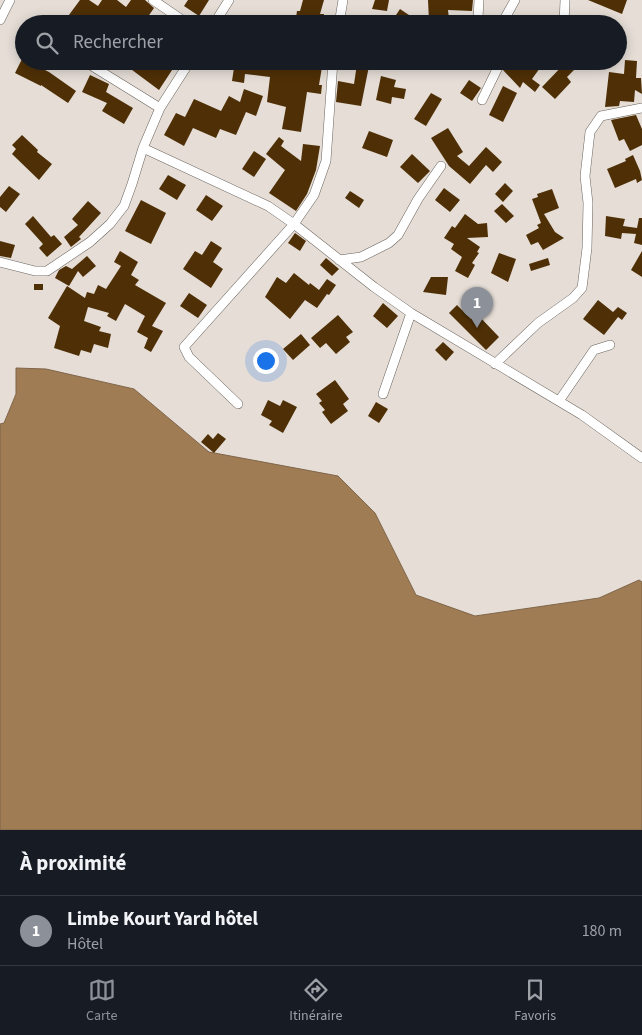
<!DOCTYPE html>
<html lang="fr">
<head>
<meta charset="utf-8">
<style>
  :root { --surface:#171b24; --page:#242831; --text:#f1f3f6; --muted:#9ea1a6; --line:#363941; --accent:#8c9099 }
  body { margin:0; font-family:"Source Sans 3",sans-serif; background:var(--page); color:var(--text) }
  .you { position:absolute; left:265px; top:360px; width:18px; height:18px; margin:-12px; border:4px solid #fff; border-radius:50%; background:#1a73e8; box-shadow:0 0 0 8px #1a73e833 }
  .badge { display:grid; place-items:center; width:32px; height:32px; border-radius:50%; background:var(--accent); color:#fff; font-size:16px; font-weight:700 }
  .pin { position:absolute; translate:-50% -41px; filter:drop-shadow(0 1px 2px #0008) }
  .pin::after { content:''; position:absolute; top:26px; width:18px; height:15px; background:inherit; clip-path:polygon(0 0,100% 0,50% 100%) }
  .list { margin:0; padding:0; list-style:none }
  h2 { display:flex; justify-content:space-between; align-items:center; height:65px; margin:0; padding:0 20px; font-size:21px }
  h2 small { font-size:16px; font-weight:400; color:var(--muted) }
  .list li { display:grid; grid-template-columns:32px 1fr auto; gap:15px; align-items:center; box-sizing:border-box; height:70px; padding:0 20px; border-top:1px solid var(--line) }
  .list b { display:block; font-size:19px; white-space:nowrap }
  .list p { margin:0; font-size:16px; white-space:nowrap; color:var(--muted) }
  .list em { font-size:16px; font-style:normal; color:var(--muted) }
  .icon { flex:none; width:28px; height:28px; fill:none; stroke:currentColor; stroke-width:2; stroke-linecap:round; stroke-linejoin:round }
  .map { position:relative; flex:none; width:642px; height:830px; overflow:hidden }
  .search { position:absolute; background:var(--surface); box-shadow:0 2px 12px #0003; left:15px; right:15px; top:15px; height:55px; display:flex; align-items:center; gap:12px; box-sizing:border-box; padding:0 18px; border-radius:28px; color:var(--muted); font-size:19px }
  .sheet { height:135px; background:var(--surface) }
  nav { display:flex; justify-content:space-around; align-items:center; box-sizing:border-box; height:70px; border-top:1px solid var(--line); background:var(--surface); font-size:14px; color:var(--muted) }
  nav a { display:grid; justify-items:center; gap:2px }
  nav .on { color:var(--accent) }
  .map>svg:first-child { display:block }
</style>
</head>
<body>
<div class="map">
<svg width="642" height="830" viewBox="0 0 642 830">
  <rect width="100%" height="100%" fill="#e5ddd6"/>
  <path fill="#a07c55" stroke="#7f6549" d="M16,368L46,369L134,389L209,452L338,476L375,513L416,595L475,616L599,598L639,580L642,582V830H0V424L4,423L16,394Z"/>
  <path fill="#4f3006" d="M80,0H89L98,6L102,0H117L126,7L131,0H145L154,8L143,24H104L95,17L91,24H73L66,19Z
    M188,0H209L199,16L184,6Z
    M303,0H324L320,14H324L322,24H295L297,11H300Z
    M375,0H389L387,11L372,9Z
    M428,0H473L472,11L448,10L449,19L429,21Z
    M588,0H627L622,14Z
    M400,9L412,17L408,24H390Z
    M22,59L24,61H27L49,72L76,91L68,103L41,85V86L15,73Z
    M625,60L637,61L636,78H641L642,94L635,90L634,102L620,101L619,106L605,107L609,72L624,74Z
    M120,61H172L176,64L159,90Z
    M235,61H272L271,66L291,69L292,61H323L319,85H322L321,94L307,92L301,132L282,129L286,107L267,102L270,77L245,74L244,83L232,81Z
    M507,61H545L532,79L540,85L535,92L523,82L520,88L503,70Z
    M567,61H583L567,77L571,82L555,99L542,87Z
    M357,64L369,66L361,106L336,102L338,81L354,84Z
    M90,75L109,84L106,92L133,108L124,124L102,111L107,103L82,92Z
    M381,76L396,80L394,87L406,89L404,99L392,97L391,104L376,100Z
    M469,80L481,88L472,101L460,93Z
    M503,86L517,93L503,122L489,115Z
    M244,89L263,96L256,116L246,112L236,135L220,129L216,138L193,128L184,146L164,135L176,113L185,117L194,99L221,111L229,96L240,102Z
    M431,93L442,99L426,126L414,119Z
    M636,115L642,129V145L630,151L624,139L619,141L611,120Z
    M448,128L463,152L457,156L469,166L486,147L502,162L493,172L486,165L470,184L449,166L431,138Z
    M369,131L393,140L387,157L362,148Z
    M22,135L38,150L37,152L52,164L39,180L12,154L16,149L12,145Z
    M279,137L284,141L281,146L301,161L303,144L320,146L316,170L307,194L296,211L269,193L285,170L266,154Z
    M254,151L266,159L254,177L242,169Z
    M412,154L430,171L418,183L400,167Z
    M633,155L640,171L642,180L637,183L636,179L615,188L607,169L626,161L625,159Z
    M168,175L186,185L177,200L159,189Z
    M505,183L513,191L503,202L495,194Z
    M9,186L20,194L6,212L0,207V197Z
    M444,188L460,200L450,212L435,200Z
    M552,189L559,208L544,214L555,232L564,238L543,250L538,242L531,245L526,235L539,228L537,225L541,223L532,199L538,197L537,194Z
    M350,191L364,200L359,208L345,198Z
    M206,195L223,206L212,221L196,210Z
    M141,200L166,213L151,244L125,231Z
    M88,201L101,213L79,237L81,239L71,247L64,237L78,225L72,219Z
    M502,204L514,216L506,223L494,211Z
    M465,214L478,224L487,223L488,237L467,238L480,247L477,252L479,253L472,263L475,265L468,278L455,271L462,257L451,249L454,244L444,238L452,226L455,228Z
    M33,216L51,237L54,235L62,244L47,257L39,248L43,244L25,224Z
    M606,216L625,219L623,226L637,228L639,218H642V245L634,243L636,234L622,233L621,239L605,236Z
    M295,233L306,241L300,251L288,243Z
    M0,241L15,245L11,258L0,256Z
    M211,241L222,248L213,262L223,269L211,288L183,269L195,251L202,255Z
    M120,251L138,262L131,275L139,280L135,285L166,303L152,326L163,331L151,352L144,348L148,338L137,332L145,316L125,304L116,321L107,316L109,313L88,307L84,321L101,327L99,331L111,334L108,348L94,344L91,353L81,350L79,356L54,348L60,326L48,318L67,286L85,298L87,292L94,294L98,285L106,289L121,266L114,262Z
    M642,251V277L631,270Z
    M499,253L516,259L508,282L491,273Z
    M87,256L96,266L83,277L78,271L69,286L55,278L59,270L66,266L72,269Z
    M326,258L339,269L332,276L320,265Z
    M548,258L550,265L531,271L529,264Z
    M294,273L309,285L310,283L319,290L327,279L336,285L329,295L327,294L317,308L305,300L290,319L265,297L277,277L286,283Z
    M431,277H448L446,295L423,292Z
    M34,284H43V290H34Z
    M189,293L207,305L198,318L180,306Z
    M598,300L613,312L618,307L627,313L622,320L618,317L604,335L583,319Z
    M383,303L398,316L387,328L373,316Z
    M457,305L471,319L477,314L499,337L486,350L449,313Z
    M338,315L353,332L346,337L350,342L336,354L326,343L320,348L311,338Z
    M301,334L310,345L293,360L283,349Z
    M443,342L454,352L446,361L435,350Z
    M335,380L349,399L343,404L348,411L331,424L322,412L325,410L319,403L322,401L316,394Z
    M268,400L280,406L283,400L297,407L283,433L269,425L272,421L261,415Z
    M376,402L388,409L379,423L368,416Z
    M218,433L226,439L214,453L201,442L208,434L213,439Z"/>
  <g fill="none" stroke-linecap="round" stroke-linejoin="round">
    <defs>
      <path id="minor" d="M153,0L188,24
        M478,18L479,0
        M0,20L10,0
        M214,24L229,0
        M339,24L343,0
        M504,24L505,18L515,0
        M564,24L565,0
        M84,61L160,108
        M482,100L501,61
        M143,148L268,206L294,224L374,287L411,313L582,415L642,458
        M339,260L361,257L389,243L398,235L418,199L441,166
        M0,262L35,271H47L90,242L110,224L124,206L132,184L143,148L160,108L190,61
        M495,364L538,323L573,298L582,288L587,248L588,203L585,176L590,132L601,116L642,108
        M383,394L411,313
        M559,401L594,350L610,345
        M238,404L189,357L184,347L294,224L314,195L326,161L333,61"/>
    </defs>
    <use href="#minor" stroke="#6a645e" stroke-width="10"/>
    <use href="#minor" stroke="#fff" stroke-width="9"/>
  </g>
</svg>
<div class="you"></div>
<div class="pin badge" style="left:477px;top:328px">1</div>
<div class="search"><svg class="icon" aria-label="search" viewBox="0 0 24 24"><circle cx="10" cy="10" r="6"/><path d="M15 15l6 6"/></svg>Rechercher</div>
</div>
<section class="sheet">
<h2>À proximité<small></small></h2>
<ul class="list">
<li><span class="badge">1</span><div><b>Limbe Kourt Yard hôtel</b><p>Hôtel</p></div><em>180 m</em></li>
</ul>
</section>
<nav>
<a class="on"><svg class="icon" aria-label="map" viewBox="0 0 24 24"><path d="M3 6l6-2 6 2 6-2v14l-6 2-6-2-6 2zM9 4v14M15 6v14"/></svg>Carte</a>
<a><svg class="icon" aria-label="directions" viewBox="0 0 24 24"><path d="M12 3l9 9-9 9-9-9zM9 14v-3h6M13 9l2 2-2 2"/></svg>Itinéraire</a>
<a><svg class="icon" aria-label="saved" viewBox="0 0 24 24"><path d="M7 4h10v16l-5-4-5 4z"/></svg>Favoris</a>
</nav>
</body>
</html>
